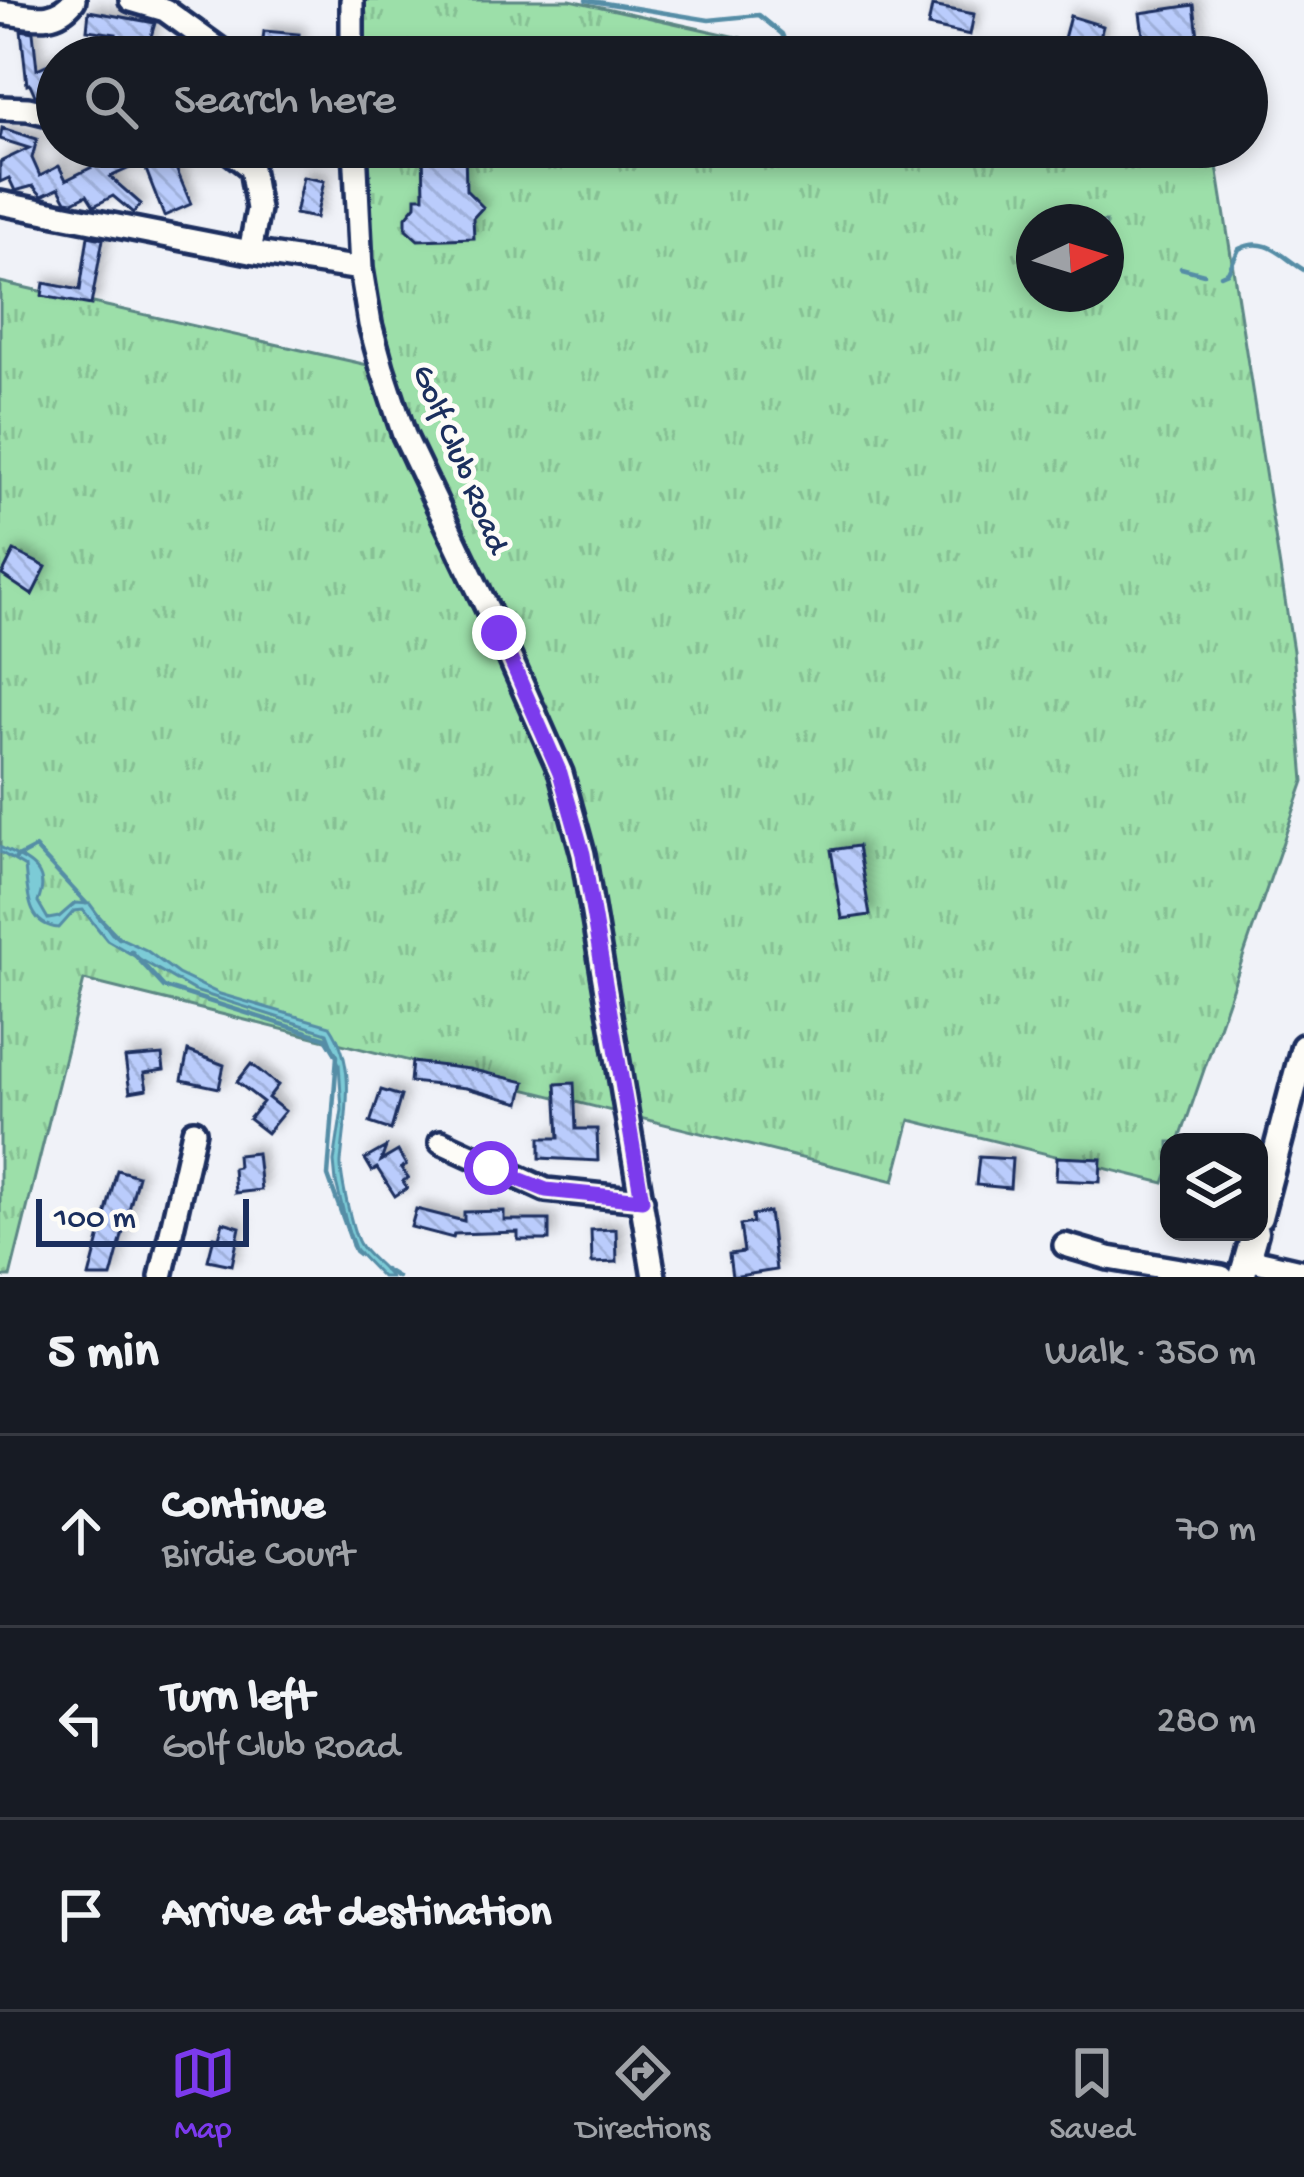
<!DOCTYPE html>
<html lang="en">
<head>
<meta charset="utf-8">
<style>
  :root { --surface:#171b24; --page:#20242c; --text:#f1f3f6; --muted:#9ea1a6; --line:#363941; --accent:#7c3aed }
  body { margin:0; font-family:"Gochi Hand",sans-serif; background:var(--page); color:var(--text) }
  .controls { position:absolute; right:36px; bottom:36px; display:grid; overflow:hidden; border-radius:24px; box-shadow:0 6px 18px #0003 }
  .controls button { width:108px; height:108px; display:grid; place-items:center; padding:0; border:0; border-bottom:3px solid var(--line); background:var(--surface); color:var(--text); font:60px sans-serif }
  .compass { position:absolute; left:1016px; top:204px; width:108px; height:108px; border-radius:50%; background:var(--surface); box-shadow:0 6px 18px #0003; rotate:86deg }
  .scale { position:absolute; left:36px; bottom:30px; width:213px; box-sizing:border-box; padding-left:12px; border:6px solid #1b2f5e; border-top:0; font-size:33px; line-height:42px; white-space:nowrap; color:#1b2f5e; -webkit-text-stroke:9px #fdfcf7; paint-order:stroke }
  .stop { position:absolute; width:36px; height:36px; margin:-27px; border:9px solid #7c3aed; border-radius:50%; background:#fff }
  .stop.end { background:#7c3aed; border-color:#fff; box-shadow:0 3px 12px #0008 }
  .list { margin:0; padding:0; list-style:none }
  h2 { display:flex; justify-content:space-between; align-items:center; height:156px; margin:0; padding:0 48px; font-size:51px }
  h2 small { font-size:39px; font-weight:400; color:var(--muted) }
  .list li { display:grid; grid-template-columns:78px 1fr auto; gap:36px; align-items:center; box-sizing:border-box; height:192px; padding:0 48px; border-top:3px solid var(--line) }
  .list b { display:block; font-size:45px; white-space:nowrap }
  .list p { margin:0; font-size:39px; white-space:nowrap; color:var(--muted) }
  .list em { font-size:39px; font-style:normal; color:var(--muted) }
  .icon { flex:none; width:66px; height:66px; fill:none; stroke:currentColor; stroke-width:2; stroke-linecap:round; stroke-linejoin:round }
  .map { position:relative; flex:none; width:1304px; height:1277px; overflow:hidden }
  .search { position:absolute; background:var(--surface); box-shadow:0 6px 18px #0003; left:36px; right:36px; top:36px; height:132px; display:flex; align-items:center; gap:30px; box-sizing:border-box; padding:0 42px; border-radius:66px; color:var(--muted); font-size:45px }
  .sheet { height:732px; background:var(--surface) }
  nav { display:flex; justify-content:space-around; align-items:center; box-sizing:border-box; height:168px; border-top:3px solid var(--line); background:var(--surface); font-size:33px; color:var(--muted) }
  nav a { display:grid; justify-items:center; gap:6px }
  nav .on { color:var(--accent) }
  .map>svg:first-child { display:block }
</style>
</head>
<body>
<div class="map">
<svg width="1304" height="1277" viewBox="0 0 1304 1277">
  <defs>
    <pattern id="grass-tufts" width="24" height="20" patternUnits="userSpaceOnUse" patternTransform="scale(3)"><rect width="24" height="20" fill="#9cdfa9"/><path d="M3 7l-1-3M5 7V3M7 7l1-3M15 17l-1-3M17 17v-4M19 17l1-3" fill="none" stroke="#86c094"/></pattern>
    <pattern id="building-back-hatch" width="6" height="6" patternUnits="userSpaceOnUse" patternTransform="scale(3)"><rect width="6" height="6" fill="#baccfc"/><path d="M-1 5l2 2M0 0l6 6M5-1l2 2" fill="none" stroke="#9fb0da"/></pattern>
    <filter id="shadow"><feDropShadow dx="5.5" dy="-5.5" stdDeviation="6" flood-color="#0004"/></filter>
  </defs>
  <rect width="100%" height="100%" fill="#f0f2f8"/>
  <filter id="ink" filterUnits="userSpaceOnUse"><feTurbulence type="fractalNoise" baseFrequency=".00833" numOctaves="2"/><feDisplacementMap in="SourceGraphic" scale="24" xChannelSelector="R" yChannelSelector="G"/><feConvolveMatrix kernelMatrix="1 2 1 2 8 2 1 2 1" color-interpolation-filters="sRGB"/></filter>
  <g filter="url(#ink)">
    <path fill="url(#grass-tufts)" stroke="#5c8784" stroke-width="3" fill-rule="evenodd" d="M352,0H570L827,57H352Z
      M355,147H1214L1293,651L1304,781L1179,1142H1169V1169L1164,1183L910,1120L894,1181L84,980L10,1277H0V282L381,368ZM1034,222H1106V294H1034Z"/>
    <path fill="#7bcbd6" stroke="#558da6" stroke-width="3" d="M0,847C26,861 52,868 38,902L48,919L59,917L75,903L90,904L112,934L146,950L178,974L220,994L330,1026C358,1067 345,1117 341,1162C340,1176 352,1230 359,1243C366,1256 382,1265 390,1277H382L352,1246L336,1182L334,1162L342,1110L339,1064L327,1033L195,991L107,940L83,910L74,911L59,928C27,926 28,893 25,867L0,852Z"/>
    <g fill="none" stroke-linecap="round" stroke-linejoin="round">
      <path stroke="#558da6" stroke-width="4.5" d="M586,0L709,20L759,15L782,34L788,49
        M1181,268L1204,274
        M1221,275L1228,272L1239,249C1267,235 1282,257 1304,270
        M16,858L35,848L86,903
        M98,916L119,938
        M131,951L164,987L326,1038L337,1056L328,1176L355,1251L359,1254
        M384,1269L397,1277"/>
    </g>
    <path fill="url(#building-back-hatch)" stroke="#1b2f5e" stroke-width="3" filter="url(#shadow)" d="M1194,5L1198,36L1144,43L1140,13Z
      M932,6L974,14L970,35L928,26Z
      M89,11L155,23L145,57H112L116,34L87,30Z
      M1070,16L1103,26L1095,57H1059Z
      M21,30L33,32L37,69L57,60V92L44,98L35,95L30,84L27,85Z
      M264,31L299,34L297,57L261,55Z
      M2,128L37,139L32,158L40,176L59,166L66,180L96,165L55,147H82L111,160L105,147H167L191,204L164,216L143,162L110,177L141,204L133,213L113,196L94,206L87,195L73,202L66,201L59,188L42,196L33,186L15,191L9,178L0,182V162L29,148L0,139Z
      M423,147H465L466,190L483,207L473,218L474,238L418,240L406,229V217L416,205V197H424Z
      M303,177L324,181L316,218L295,214Z
      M88,236L103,239L91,305L42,296L44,283L80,290Z
      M14,551L46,567L32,595L2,575Z
      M858,846L870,915L842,919L831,850Z
      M188,1051L224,1065L219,1088L182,1080Z
      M162,1055L164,1070L144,1073L147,1089L130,1092L125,1058Z
      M412,1062L469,1069L525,1082L520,1103L466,1088L410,1082Z
      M251,1064L278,1085L268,1098L285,1111L267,1133L249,1119L263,1102L237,1082Z
      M574,1083L576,1129H597L598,1161L540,1158V1138H559L556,1084Z
      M381,1090L401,1096L391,1130L370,1123Z
      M386,1147L381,1161L398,1151L406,1165L401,1168L408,1178L403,1181L407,1188L395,1196L377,1168L372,1171L365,1159Z
      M257,1153L261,1190L235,1193L233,1168L238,1167L237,1155Z
      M979,1157L1012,1159L1010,1188L976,1185Z
      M1057,1157L1101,1159L1100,1182L1056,1180Z
      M117,1170L138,1176L111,1277H89Z
      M416,1209L464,1221V1212L504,1211V1220H549V1240H518V1232L454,1234L453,1238L411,1227Z
      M769,1212L776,1270L732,1277L729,1254L744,1252L740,1225L753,1223L752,1215Z
      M223,1222L240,1227L232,1265L208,1260L214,1237L219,1238Z
      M616,1229L617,1262L592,1263L591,1230Z"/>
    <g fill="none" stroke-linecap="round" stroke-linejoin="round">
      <defs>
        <path id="minor" d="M131,0L165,10L230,57
          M0,12C29,15 54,26 74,0
          M352,57V0
          M0,108L28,109L57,116
          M355,147L361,269L370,324L382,368L404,435L499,633L561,773L583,854L654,1277
          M0,203L250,252L258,209L251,168L224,147
          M250,252L361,269
          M441,1142L546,1190L642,1200
          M1065,1245L1109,1258L1222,1277
          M1248,1259L1304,1272
          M161,1277L194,1131"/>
        <path id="major" d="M1259,1217L1304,1047
          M1242,1277L1255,1232"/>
      </defs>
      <use href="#minor" stroke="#1b2f5e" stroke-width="30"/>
      <use href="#major" stroke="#1b2f5e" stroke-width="33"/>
      <use href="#minor" stroke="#fdfcf7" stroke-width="21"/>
      <use href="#major" stroke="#fdfcf7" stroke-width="24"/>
    </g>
  </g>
  <g fill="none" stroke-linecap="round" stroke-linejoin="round" filter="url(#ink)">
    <path stroke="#7c3aed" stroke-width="15" d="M491,1168L546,1190L642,1200L583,854L560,773L499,633"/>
  </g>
  <g text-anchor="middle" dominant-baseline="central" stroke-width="10" stroke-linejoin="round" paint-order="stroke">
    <g font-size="33" fill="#1b2f5e" stroke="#fdfcf7">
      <text transform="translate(458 460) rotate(67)">Golf Club Road</text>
    </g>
  </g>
</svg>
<div class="controls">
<button><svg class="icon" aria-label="layers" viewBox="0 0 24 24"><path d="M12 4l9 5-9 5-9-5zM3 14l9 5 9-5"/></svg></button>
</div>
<svg class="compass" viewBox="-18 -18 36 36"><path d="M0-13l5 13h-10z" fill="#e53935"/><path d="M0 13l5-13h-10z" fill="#9ea1a6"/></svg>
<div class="scale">100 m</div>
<div class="stop" style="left:491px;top:1168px"></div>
<div class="stop end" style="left:499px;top:633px"></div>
<div class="search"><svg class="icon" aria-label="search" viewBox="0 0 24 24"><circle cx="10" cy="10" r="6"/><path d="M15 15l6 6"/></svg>Search here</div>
</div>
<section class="sheet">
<h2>5 min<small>Walk · 350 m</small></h2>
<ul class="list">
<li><svg class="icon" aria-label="ahead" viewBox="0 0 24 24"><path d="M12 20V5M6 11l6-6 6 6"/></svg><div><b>Continue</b><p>Birdie Court</p></div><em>70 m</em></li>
<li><svg class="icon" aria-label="left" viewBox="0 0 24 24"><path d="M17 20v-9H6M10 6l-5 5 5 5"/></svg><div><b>Turn left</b><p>Golf Club Road</p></div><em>280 m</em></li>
<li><svg class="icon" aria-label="arrive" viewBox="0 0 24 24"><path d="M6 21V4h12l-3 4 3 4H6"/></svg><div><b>Arrive at destination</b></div></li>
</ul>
</section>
<nav>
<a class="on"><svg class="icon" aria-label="map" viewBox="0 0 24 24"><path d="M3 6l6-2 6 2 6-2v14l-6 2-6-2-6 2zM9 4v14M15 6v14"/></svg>Map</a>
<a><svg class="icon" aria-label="directions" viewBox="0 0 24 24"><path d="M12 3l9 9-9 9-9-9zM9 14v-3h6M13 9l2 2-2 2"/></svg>Directions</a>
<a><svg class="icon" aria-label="saved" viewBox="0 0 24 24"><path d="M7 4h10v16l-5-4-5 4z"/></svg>Saved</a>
</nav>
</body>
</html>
